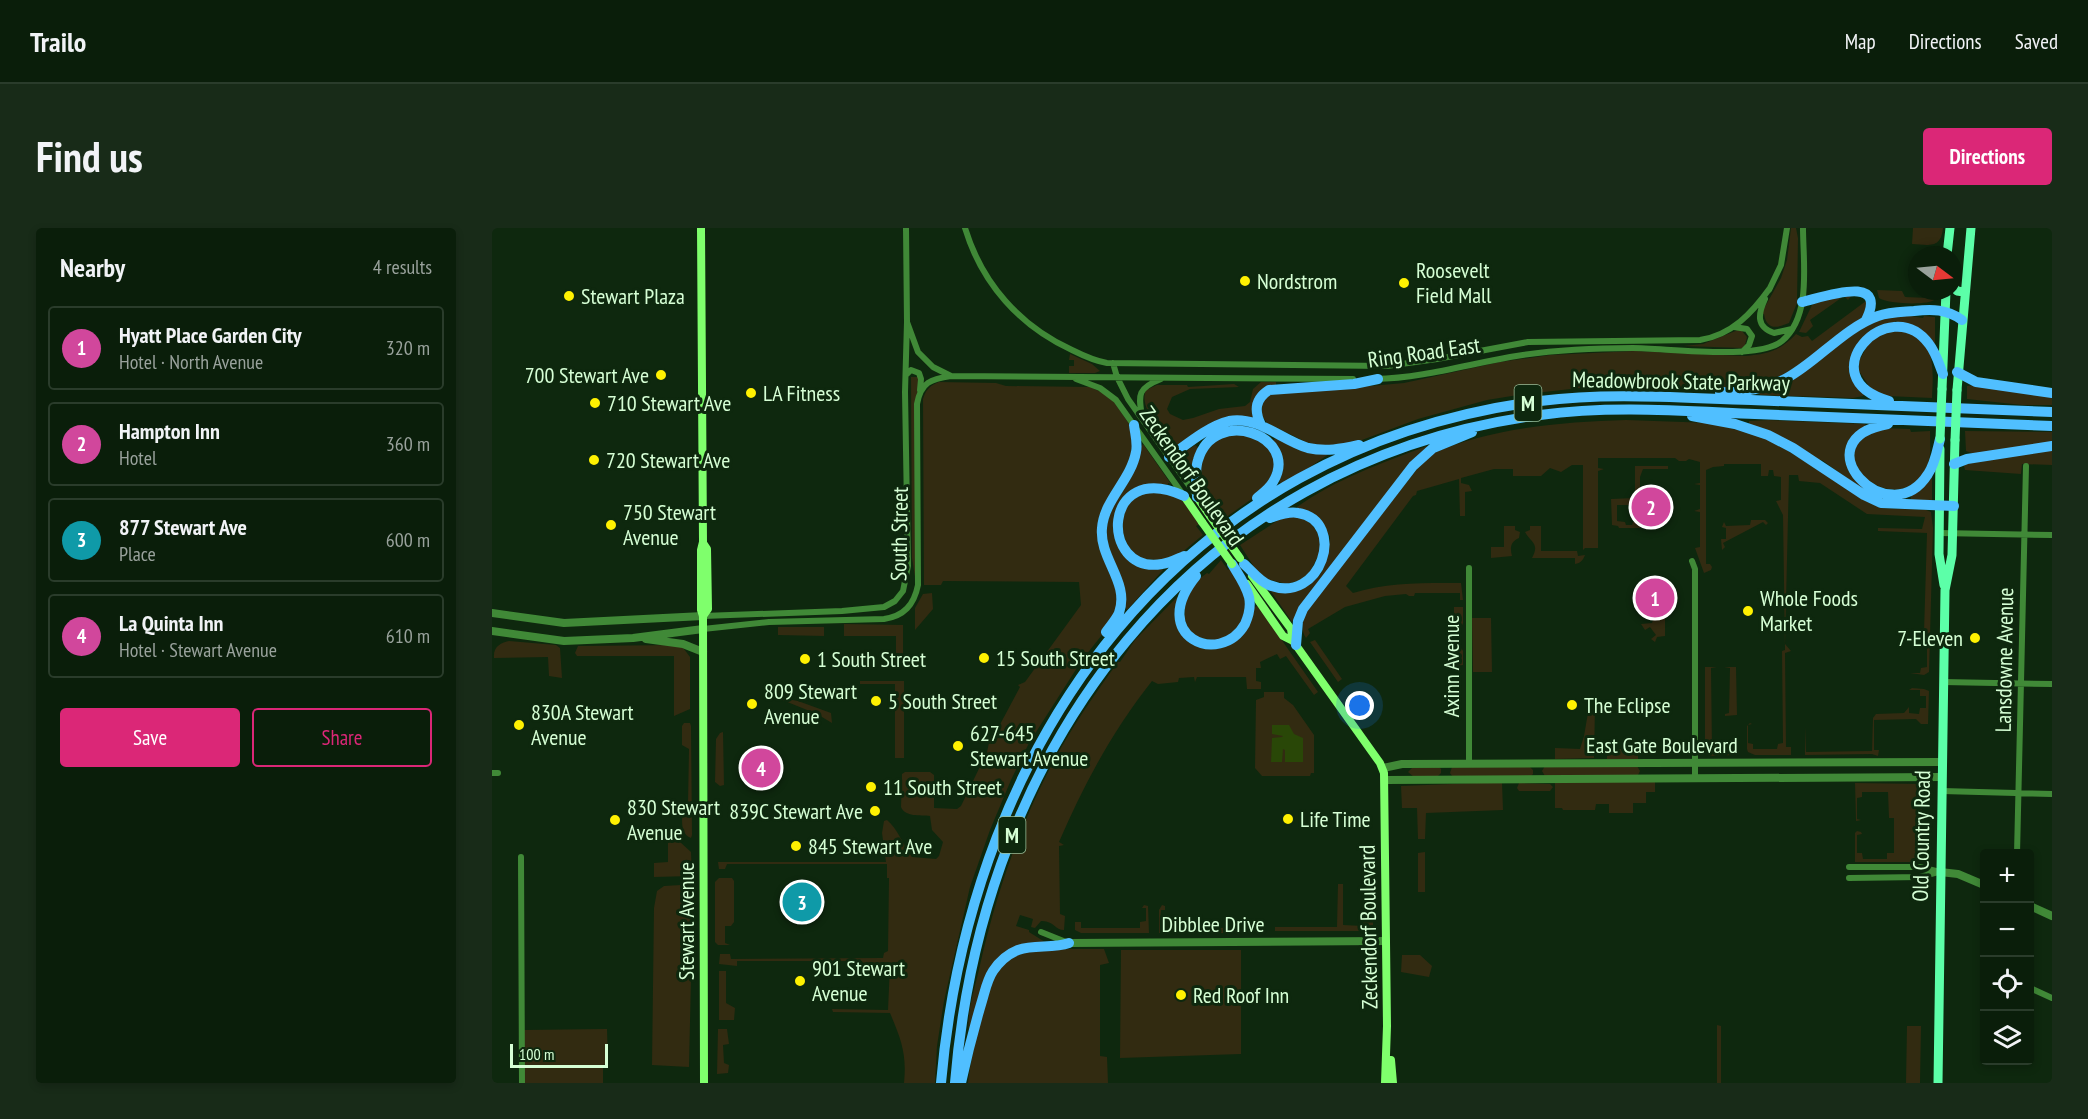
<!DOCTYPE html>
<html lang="en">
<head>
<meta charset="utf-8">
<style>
  :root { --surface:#0a1e0a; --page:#182b18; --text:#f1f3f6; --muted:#99a29c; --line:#2a3c2b; --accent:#db2777 }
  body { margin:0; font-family:"PT Sans Narrow",sans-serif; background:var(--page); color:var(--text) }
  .controls { position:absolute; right:18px; bottom:18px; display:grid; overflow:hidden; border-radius:6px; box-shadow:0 3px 9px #0003 }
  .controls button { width:54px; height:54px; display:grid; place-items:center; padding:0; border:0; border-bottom:2px solid var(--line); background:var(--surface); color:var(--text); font:30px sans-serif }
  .compass { position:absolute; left:1416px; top:18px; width:54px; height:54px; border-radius:50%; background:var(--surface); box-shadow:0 3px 9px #0003; rotate:106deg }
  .scale { position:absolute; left:18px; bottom:15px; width:98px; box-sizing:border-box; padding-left:6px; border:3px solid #d6ffd5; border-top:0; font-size:16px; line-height:21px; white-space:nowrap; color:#d6ffd5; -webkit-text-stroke:4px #0e280e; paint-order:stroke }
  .you { position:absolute; left:868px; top:478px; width:21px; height:21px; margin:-15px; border:4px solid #fff; border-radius:50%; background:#1a73e8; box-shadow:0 0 0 9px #1a73e833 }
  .badge { display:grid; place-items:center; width:39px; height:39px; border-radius:50%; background:var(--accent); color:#fff; font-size:20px; font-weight:700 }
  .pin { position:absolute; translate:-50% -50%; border:3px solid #fff; box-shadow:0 2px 6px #0006 }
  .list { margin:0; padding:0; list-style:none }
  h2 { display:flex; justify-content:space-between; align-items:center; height:78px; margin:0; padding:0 24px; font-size:26px }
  h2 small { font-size:20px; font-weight:400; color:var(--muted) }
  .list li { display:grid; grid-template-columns:39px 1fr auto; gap:18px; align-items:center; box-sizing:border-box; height:84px; margin:0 12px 12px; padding:0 12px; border:2px solid var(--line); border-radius:6px }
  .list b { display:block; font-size:22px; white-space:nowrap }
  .list p { margin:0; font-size:20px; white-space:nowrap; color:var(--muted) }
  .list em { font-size:20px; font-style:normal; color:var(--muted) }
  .actions { display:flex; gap:12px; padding:18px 24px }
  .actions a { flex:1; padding:14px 0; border:2px solid var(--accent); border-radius:6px; text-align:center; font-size:21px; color:var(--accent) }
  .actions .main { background:var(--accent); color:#fff }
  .icon { flex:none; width:33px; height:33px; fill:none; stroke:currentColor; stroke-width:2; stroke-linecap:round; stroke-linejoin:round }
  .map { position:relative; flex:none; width:1560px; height:855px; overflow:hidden; border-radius:6px }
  header { display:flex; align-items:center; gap:36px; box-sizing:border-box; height:84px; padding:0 30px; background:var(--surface); border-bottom:2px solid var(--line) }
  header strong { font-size:28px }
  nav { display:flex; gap:33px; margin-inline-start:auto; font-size:21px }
  .intro { display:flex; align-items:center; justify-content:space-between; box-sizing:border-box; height:144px; padding:0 36px }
  h1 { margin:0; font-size:42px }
  .button { padding:15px 27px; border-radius:6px; background:var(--accent); color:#fff; font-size:21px; font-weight:700 }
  main { display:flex; gap:36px; padding:0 36px }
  aside { flex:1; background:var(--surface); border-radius:6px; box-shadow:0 3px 9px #0003 }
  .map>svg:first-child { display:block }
</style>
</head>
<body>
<header>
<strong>Trailo</strong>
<nav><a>Map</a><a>Directions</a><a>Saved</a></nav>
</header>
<div class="intro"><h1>Find us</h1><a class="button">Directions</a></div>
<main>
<aside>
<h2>Nearby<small>4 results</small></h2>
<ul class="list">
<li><span class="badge" style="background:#d1479c">1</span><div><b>Hyatt Place Garden City</b><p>Hotel · North Avenue</p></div><em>320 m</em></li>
<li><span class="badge" style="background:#d1479c">2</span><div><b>Hampton Inn</b><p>Hotel</p></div><em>360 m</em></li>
<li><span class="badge" style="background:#0f9aa8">3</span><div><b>877 Stewart Ave</b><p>Place</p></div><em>600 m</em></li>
<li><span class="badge" style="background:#d1479c">4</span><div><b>La Quinta Inn</b><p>Hotel · Stewart Avenue</p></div><em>610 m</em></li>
</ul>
<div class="actions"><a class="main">Save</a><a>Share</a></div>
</aside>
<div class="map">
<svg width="1560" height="855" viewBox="0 0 1560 855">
  <rect width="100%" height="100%" fill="#0e280e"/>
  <path fill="#322b11" d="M1299,0H1304L1306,10L1305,75L1297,95C1287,99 1275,104 1272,86H1269L1289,50L1295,32Z
    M1421,0H1451C1449,21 1437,17 1420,16Z
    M1385,62L1410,63L1413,69L1437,70L1438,63H1445L1444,71C1436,78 1396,76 1387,70Z
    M1364,65L1365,66L1363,68L1361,66L1356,72L1352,68L1318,92L1321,98L1314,105L1307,104L1320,77L1335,71Z
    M1374,73L1377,84L1312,135L1271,157L1227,162L1149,159L1088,160L1026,167L995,172L926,191L862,215L829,218L814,214L775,195L769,186L770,172L775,167L912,155L1008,134L1058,127L1143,123L1253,128C1276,126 1288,123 1304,106L1310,109L1316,108L1320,113Z
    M1413,87L1431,90L1432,88L1443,89V116L1424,101L1403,93V97H1397L1361,131L1372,165L1371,168L1361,170L1268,167L1267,165L1376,97L1388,91Z
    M1246,102L1250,103L1255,109L1253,117L1250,120L1191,118L1211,116Z
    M1395,103C1401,103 1409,102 1415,103C1445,112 1441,146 1440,170L1395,168L1379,161L1367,143V133L1378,113Z
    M578,126L600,136L608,143L603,145H577V138H582V132H577Z
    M419,149H426L423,349L420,330Z
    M447,154L504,155L514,158L598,159L613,166L622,174L638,197L642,224L610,287L627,374L617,398L590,432L537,515L519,552L498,602L478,659L452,773L445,818L443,855H412C415,826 409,811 398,785L341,784L340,781L396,782L398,737H371L370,733H245V738L227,736L228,726H238L239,731L391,730L392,725L396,723L397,650H395V636H235L233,641H227L226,634H394L390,605L392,593L395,592C405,600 412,618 420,629L444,631L447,628L451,614L440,602L438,588C428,587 413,589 409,579L410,546L413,544H438L442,547V580L465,581L469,578L495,524L498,510L504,504L528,459L526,457L533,454L589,377L587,354L451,353L449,357H432L431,171C434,162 437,158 447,154Z
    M769,154H784V158L777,159L763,190L754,189L686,219H680C670,204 646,179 654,162L665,157H695L696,159L742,156L747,159L698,161L680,169L675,181L678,186L691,192L701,190L727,181L753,178L758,174L761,161Z
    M1482,157L1560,169V177H1530L1475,171V158Z
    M1134,192L1219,195L1275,210L1388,280L1434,282L1439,284L1441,300L1437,444L1432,447L1418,445H1428L1429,440L1435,439V415L1429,414L1430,405L1432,404L1435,305L1386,303V300L1430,301L1433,289L1375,286L1328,255L1307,253L1306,247H1297L1293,416L1299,423L1293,425L1294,519H1299V527H1263L1256,524L1255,521V498L1258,495L1260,496L1256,497V515L1261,516V521H1285L1286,516L1291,515L1290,423L1293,422L1291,287L1284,273L1289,272V249L1282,248L1281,242H1277L1276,248H1269V236H1232V238L1221,239L1214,242V336H1218L1220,339L1219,342L1212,345L1203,320L1208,319V284L1202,283L1208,281V257L1202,256L1208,255V234L1197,231L1194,233H1187L1183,230H1106V240L1112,241L1106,243V320H1093L1091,322V237H1080L1069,244L1058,240L1049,248H1021V241H1002L969,250V255L977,257L980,263L973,264V288H968L967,251L925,263L924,267L921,268L854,358L861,365C896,354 933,355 969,355L971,372H968V365H923L922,368H917L914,366L893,368L853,379L816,401L818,405L814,410C808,401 811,393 814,383L936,227C999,200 1066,194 1134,192Z
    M1276,192L1373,196L1374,199L1358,217L1373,261L1372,263L1330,232L1328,233L1257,197V193Z
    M1390,200L1418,201L1419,204L1438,203C1438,215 1440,230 1434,240C1408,291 1340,239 1369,211C1374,206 1384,203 1390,200Z
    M1473,203L1560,204V215L1482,226L1474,223Z
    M756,206L775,216L784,234L774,261L730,292L717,271L710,249L708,248C709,232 716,215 732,208C739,206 749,206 756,206Z
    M784,208L837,226L812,243L789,256L787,253L790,238L781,213Z
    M651,216L679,256L676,255V257L664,256L631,274L632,322L670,340L671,342L635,382C628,371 612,314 614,301C617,285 641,228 651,216Z
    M703,217L708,221L702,228L704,230L698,250L685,230Z
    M935,218L936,221L800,394L778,362C823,358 833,357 838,308L805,282V279C844,251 890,235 935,218Z
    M1560,222V237L1530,236L1529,246L1473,242L1472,238L1473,236Z
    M1143,238H1176V241H1151L1148,249V277H1125V293L1133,294L1134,297H1140L1141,294H1146V286H1148V300H1127L1126,298L1120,297L1119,271L1143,270Z
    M1440,247V274L1419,273V267Z
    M665,262L689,271L708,296L704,298L711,307C701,314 688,329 676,331C670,332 659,332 653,331C629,326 622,283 643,270C648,266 658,264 665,262Z
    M799,288C820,291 826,301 830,320L815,350L795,356L779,352L778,353L764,342L748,317L788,291Z
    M1259,292H1273L1276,295L1274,297L1271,294L1231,315L1233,319L1230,322L1229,311H1234V300L1230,299L1232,294L1234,298L1258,297Z
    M1012,298H1023V302L1028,304L1027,310C1018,314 1018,320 1020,328L999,330V319H1012Z
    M1038,298H1049V323H1085L1086,328L1093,327C1091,332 1089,335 1083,336V330H1040C1048,315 1039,315 1033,304L1038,302Z
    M729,332L736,342L739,340L752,360L754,387L743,404L724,413L706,409L698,403L692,391L694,368L703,354L715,345L717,346Z
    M440,365L441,381L423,402V380L431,366Z
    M687,367L691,405L726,419L762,379L766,378L826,464L822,467L794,428L788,431L785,426L768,434L769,440H764V453L769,454V461H755L754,449H705L703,454L702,449L687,450L686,454L666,456L660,453C621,502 592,556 567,614L572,617L567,618L568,686L573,688L572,702C563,702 561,692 549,693L543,700L539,699L541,691L528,687L524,698L537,702V704L553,714L507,732L477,804C474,783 484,757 488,737C503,671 524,607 555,546C575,506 600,470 626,434H628L643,412Z
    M962,379H971V395L965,411L971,423V437L962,438Z
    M1168,384L1173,385V408L1165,409L1163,414L1159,411L1164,407L1158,399L1153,402L1149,396L1160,395L1161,392H1168Z
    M980,390H999L1000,444H981Z
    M352,396L411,397V439H404V408H352Z
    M286,399H332V408L286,407Z
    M823,412L850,451L846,454L818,414Z
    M17,413L64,417L68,420L70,450L57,448L56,429L2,430C1,419 8,415 17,413Z
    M187,417L192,421L198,429V481L182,488V428H85L83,425L86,418Z
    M1213,439H1225L1219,440L1220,521H1243V527L1217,528L1213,525Z
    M1232,439H1244L1245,487L1233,488V486L1237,485L1238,440Z
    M368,453H412V530H403V456H368Z
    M1420,460L1432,461L1437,463L1436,496H1429L1424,491L1382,492V522H1387L1386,528L1380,526L1313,527V499L1314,524L1380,523L1381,490L1384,486L1412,485L1417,479V485L1427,486L1428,480H1434V468H1428V462H1417Z
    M772,464H792V470L801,477L822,507V545H819L818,548H770L763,540L764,472L772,469Z
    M283,469L306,473L339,485L340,495L325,486Z
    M1097,479H1103L1102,530L1063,531V520L1088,521L1092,508Z
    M192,495H198L199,498L200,607L199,610C186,605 191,587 191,575L196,576L197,521L190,517V498Z
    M231,504L232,557L228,558L223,554L224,511L228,505Z
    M1115,516H1117V521H1145L1146,517V531H1115Z
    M1053,538H1145L1148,543L1146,547L1053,548L1050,543Z
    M947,539L949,541V545L945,549H922L916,544L920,540Z
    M960,539H1038L1041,542V546L1039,548L961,549L958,545Z
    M1163,551V564H1154V575H1141V585H1117V576H1104L1103,582H1071L1070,580H1063V552Z
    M1010,554L1011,582L934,585L933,611H926L925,580H910L909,558Z
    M1027,555L1058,556L1061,559L1058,563H1027L1025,560Z
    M1363,555L1431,556L1428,632L1425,634H1363V605L1365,603L1369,604L1370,606L1365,607V625H1370L1371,631H1395V625H1402V590H1397L1396,564H1370V569L1365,570V591L1369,592L1364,593Z
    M176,603L199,624L200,648L162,649V635L176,634Z
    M933,624V664H926V625Z
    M227,650H240L242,653V694L239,698H233V715L238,717H226L223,714V654Z
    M846,656H851V697L871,698V692H881V703H783V699H845Z
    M189,657L201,660L197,839L160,837L162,680L165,663L172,658Z
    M652,677L656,678L657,705H589L583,702V694H589V700H648V694L654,693V680H650Z
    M670,677L673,678V682H669L668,693L673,694L674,699L742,700L744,694V705H667V682Z
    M547,721H612L617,735L608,737V828L615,829L616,855H476C478,833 494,759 507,742C517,728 531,724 547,721Z
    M629,722H749V826L628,830Z
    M910,727H928L940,738L937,749L909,744Z
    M227,743H234V775L243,780L242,792H227Z
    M1225,797L1229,798V855H1225Z
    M1415,798H1429L1428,855H1414Z
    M115,801L116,836L111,837V855H32V802Z
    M226,801H235L237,816L231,817L232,835L237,837L236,845L225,846Z"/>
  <path fill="#294707" d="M780,497H797L802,506L811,510V534H793V522L791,521L790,534H779L780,510L790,509L791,508L780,506Z"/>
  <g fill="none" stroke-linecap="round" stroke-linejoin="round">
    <path stroke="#408937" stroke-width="6" d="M414,0L415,94L426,124L441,139L459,148
      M473,0C490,56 528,98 580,122C592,128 603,133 615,135L895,138L945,131L1036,114L1208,112C1240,107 1260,85 1278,60
      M1277,62L1289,37L1295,0
      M1273,71C1266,86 1264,99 1282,105L1300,101
      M1242,99L1255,101L1260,108L1257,117L1250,124
      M621,135L625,149L636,171L703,266
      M414,147L419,142L427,145L429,151L428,162
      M584,151L608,160L624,172L692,268
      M883,151C929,150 973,137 1018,129C1058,122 1100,120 1141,120C1175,120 1266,133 1290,113C1320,88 1311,35 1311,0
      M650,188C646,166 646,160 669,151
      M1447,305L1560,307
      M1200,333L1203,341V551
      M977,340V536
      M211,388L350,383L392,379L403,373L411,363L416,338L413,164L415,94
      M211,401L277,394L392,391C412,388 422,377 426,357L425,176C429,154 439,151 459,148L861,151
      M1451,454L1560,456
      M0,545H6
      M1450,563L1560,566
      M1525,626L1534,238
      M29,629L30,855
      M1357,639H1428L1448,644
      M1357,650L1428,649L1446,644
      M549,704L574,714
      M1538,760L1560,770"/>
    <path stroke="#408937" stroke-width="8" d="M0,385L72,395L211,388
      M0,403L72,413L141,410L211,401
      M154,411L191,416L211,424
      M891,540L910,536L1450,534
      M893,552L1450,549
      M1448,644L1466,646L1492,657
      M1538,678L1560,688
      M577,715L894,713"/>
    <path stroke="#7fff6c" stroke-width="8" d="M209,0L211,314L209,322V382L211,388L212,855
      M692,268L710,294
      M705,269L718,288
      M211,315L215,321L216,381L211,388
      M760,348L799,401L801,413L888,535L892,545L895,798L893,855
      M755,356L791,408L801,413
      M899,832L901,855"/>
    <path stroke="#5cffa8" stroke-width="9" d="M1455,27L1458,0
      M1461,58L1465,63L1472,64
      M1450,161L1454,63
      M1465,162L1479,0
      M1448,221L1447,326L1452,357
      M1446,855L1453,362L1460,327L1463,212"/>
    <path stroke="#50bfff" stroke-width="10" d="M1310,74C1332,69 1399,44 1373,94
      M1465,144L1484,154L1560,165
      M1228,164C1251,165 1274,161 1295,150C1326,133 1352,100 1386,88C1397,84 1410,84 1422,83C1440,81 1455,81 1470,92
      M1397,173C1315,150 1397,62 1437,116C1444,125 1447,136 1451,146
      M1200,188L1243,196L1276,207L1301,220L1372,267L1389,275L1462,278
      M1396,196C1306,212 1397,308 1436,246C1443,236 1445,223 1448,211
      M769,197C762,183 763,171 777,162L862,156L886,151
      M677,229C694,217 716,198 737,193C767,188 789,212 816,220C834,224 849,221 867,217
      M1462,236L1475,231L1560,218
      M705,269C705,257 702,244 706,232C722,177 809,208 781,254C777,261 771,265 765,270
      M692,328C685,331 678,335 670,336C607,347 609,230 692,268
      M752,336C760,343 767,353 777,357C829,378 856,293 806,285C797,283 787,287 778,290
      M704,348C655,408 728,440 753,396C757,387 759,378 757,369C754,357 746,346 740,336
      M614,404C618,398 624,392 627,385C638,354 607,331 610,300C612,272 639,252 644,224C646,215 643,206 642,197
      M804,417L806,393L811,381L921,238L941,220L980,204
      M449,855C479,510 689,219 1048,173C1118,164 1189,170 1259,172C1359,176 1460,180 1560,184
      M463,855C490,519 700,233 1048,187C1119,177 1192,183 1263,186C1362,190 1461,194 1560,198
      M469,855C475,827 482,800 490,773C493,763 495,752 501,743C507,734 516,726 526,722C543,716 560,721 577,715"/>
    <path stroke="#7fff6c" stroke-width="8" d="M718,288L748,330
      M710,294L740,336"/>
    <path stroke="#5cffa8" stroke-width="9" d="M1448,211L1450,161
      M1463,212L1465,162"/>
  </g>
  <g fill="#fff101" stroke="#0e280e" stroke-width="2">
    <circle cx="753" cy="53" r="6"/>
    <circle cx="912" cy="55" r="6"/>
    <circle cx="77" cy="68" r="6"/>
    <circle cx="169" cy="147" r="6"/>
    <circle cx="259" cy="165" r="6"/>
    <circle cx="103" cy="175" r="6"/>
    <circle cx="102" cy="232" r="6"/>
    <circle cx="119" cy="297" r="6"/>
    <circle cx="1256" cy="383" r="6"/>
    <circle cx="1483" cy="410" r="6"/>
    <circle cx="492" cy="430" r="6"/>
    <circle cx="313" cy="431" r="6"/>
    <circle cx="384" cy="473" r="6"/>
    <circle cx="260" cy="476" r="6"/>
    <circle cx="1080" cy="477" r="6"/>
    <circle cx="27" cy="497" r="6"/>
    <circle cx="466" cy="518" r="6"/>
    <circle cx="379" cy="559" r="6"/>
    <circle cx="383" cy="583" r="6"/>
    <circle cx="796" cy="591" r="6"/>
    <circle cx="123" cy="592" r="6"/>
    <circle cx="304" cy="618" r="6"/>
    <circle cx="308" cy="753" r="6"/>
    <circle cx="689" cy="767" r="6"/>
  </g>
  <g text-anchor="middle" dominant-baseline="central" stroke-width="6" stroke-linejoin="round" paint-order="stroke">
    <g fill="#0e280e" stroke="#9abe99" stroke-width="1.5">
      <rect x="1022.5" y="157" width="27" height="36" rx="4.5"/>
      <rect x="506.5" y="589" width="27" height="36" rx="4.5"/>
    </g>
    <g font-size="21" font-weight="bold" fill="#d6ffd5">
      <text x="1036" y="175">M</text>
      <text x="520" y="607">M</text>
    </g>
    <g font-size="22" fill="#d6ffd5" stroke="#0e280e" text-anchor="start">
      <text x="924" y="42">Roosevelt<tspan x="924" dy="25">Field Mall</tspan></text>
      <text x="765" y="53">Nordstrom</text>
      <text x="89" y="68">Stewart Plaza</text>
      <text x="157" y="147" text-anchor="end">700 Stewart Ave</text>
      <text x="271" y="165">LA Fitness</text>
      <text x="115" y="175">710 Stewart Ave</text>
      <text x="114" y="232">720 Stewart Ave</text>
      <text x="131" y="284">750 Stewart<tspan x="131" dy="25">Avenue</tspan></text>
      <text x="1268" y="370">Whole Foods<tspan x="1268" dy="25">Market</tspan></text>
      <text x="1471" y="410" text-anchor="end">7-Eleven</text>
      <text x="504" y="430">15 South Street</text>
      <text x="325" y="431">1 South Street</text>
      <text x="272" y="463">809 Stewart<tspan x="272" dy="25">Avenue</tspan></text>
      <text x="396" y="473">5 South Street</text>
      <text x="1092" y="477">The Eclipse</text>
      <text x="39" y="484">830A Stewart<tspan x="39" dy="25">Avenue</tspan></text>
      <text x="478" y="505">627-645<tspan x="478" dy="25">Stewart Avenue</tspan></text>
      <text x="391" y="559">11 South Street</text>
      <text x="135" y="579">830 Stewart<tspan x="135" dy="25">Avenue</tspan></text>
      <text x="371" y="583" text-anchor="end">839C Stewart Ave</text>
      <text x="808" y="591">Life Time</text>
      <text x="316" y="618">845 Stewart Ave</text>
      <text x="320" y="740">901 Stewart<tspan x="320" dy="25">Avenue</tspan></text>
      <text x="701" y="767">Red Roof Inn</text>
    </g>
    <g font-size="22" fill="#d6ffd5" stroke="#0e280e">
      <text transform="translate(932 124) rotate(-8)">Ring Road East</text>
      <text transform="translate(1189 153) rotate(1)">Meadowbrook State Parkway</text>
      <text transform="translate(700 248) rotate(55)">Zeckendorf Boulevard</text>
      <text transform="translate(407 306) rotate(-89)">South Street</text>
      <text transform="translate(1512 432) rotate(-89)">Lansdowne Avenue</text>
      <text transform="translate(959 438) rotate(-90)">Axinn Avenue</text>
      <text x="1170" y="517">East Gate Boulevard</text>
      <text transform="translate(1429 608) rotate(-89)">Old Country Road</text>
      <text transform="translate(194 693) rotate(-90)">Stewart Avenue</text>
      <text x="721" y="696">Dibblee Drive</text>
      <text transform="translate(876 699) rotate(-91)">Zeckendorf Boulevard</text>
    </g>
  </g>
</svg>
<div class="controls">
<button>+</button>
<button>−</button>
<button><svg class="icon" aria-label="locate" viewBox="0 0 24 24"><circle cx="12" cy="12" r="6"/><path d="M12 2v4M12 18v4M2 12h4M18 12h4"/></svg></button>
<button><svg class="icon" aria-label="layers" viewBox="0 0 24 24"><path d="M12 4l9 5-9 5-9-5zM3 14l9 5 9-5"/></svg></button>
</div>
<svg class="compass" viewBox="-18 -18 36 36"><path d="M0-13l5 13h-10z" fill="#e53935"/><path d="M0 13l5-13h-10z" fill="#99a29c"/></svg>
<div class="scale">100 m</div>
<div class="you"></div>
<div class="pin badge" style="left:1163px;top:370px;background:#d1479c">1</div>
<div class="pin badge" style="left:1159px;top:279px;background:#d1479c">2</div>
<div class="pin badge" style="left:310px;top:674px;background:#0f9aa8">3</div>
<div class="pin badge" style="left:269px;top:540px;background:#d1479c">4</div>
</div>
</main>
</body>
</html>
